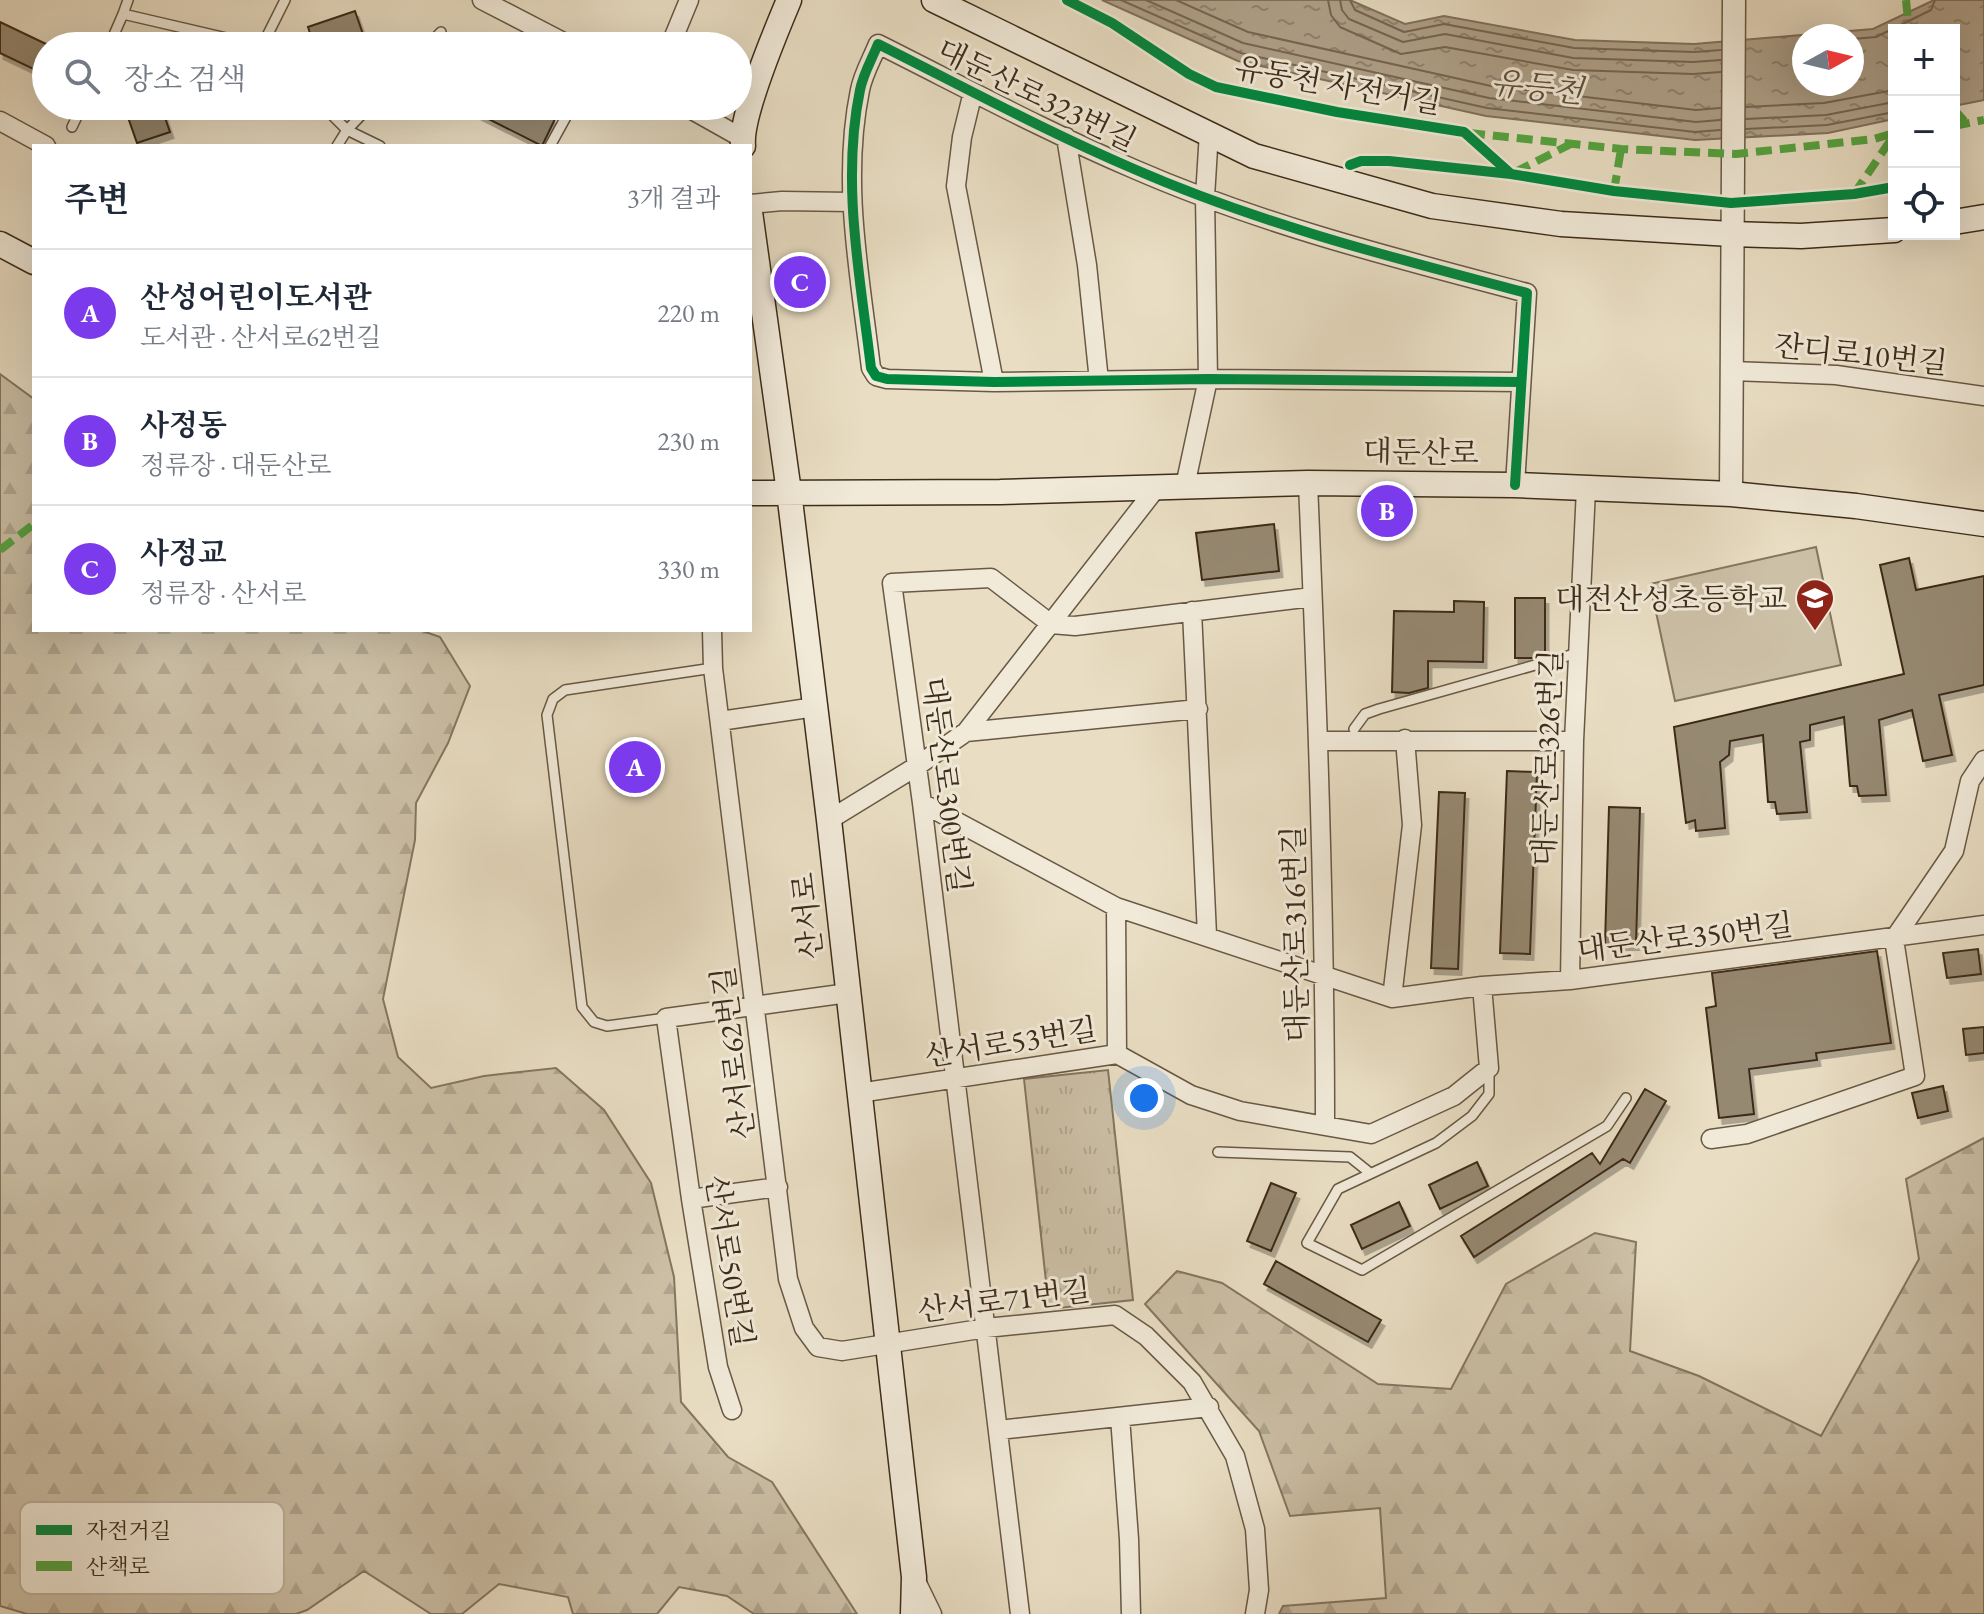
<!DOCTYPE html>
<html lang="ko">
<head>
<meta charset="utf-8">
<style>
  :root { --surface:#fff; --page:#f2f2f3; --text:#1f2937; --muted:#747a83; --line:#e0e1e3; --accent:#7c3aed }
  body { margin:0; font-family:"EB Garamond","Noto Serif KR",serif; background:var(--page); color:var(--text) }
  .controls { position:absolute; right:24px; top:24px; display:grid; overflow:hidden; border-radius:0px; box-shadow:0 8px 32px #0002 }
  .controls button { width:72px; height:72px; display:grid; place-items:center; padding:0; border:0; border-bottom:2px solid var(--line); background:var(--surface); color:var(--text); font:40px sans-serif }
  .compass { position:absolute; left:1792px; top:24px; width:72px; height:72px; border-radius:50%; background:var(--surface); box-shadow:0 8px 32px #0002; rotate:82deg }
  .you { position:absolute; left:1144px; top:1098px; width:28px; height:28px; margin:-20px; border:6px solid #fff; border-radius:50%; background:#1a73e8; box-shadow:0 0 0 12px #1a73e833 }
  .badge { display:grid; place-items:center; width:52px; height:52px; border-radius:50%; background:var(--accent); color:#fff; font-size:26px; font-weight:700 }
  .pin { position:absolute; translate:-50% -50%; border:4px solid #fff; box-shadow:0 2px 8px #0006 }
  .list { margin:0; padding:0; list-style:none }
  h2 { display:flex; justify-content:space-between; align-items:center; height:104px; margin:0; padding:0 32px; font-size:34px }
  h2 small { font-size:26px; font-weight:400; color:var(--muted) }
  .list li { display:grid; grid-template-columns:52px 1fr auto; gap:24px; align-items:center; box-sizing:border-box; height:128px; padding:0 32px; border-top:2px solid var(--line) }
  .list b { display:block; font-size:30px; white-space:nowrap }
  .list p { margin:0; font-size:26px; white-space:nowrap; color:var(--muted) }
  .list em { font-size:26px; font-style:normal; color:var(--muted) }
  .icon { flex:none; width:44px; height:44px; fill:none; stroke:currentColor; stroke-width:2; stroke-linecap:round; stroke-linejoin:round }
  .map { position:relative; flex:none; width:1984px; height:1614px; overflow:hidden }
  .search { position:absolute; background:var(--surface); box-shadow:0 8px 32px #0002; left:32px; top:32px; width:720px; height:88px; display:flex; align-items:center; gap:20px; box-sizing:border-box; padding:0 28px; border-radius:44px; color:var(--muted); font-size:30px }
  .panel { position:absolute; background:var(--surface); box-shadow:0 8px 32px #0002; left:32px; top:144px; width:720px; height:488px; border-radius:0px }
  .map>svg:first-child { display:block }
</style>
</head>
<body>
<div class="map">
<svg width="1984" height="1614" viewBox="0 0 1984 1614">
  <defs>
    <pattern id="forest-firs" width="22" height="20" patternUnits="userSpaceOnUse" patternTransform="scale(2)"><rect width="22" height="20" fill="#ccc0a7"/><path d="M5 1l3.5 6h-7zM16 11l3.5 6h-7z" fill="#b0a58f"/></pattern>
    <pattern id="park-tufts" width="24" height="20" patternUnits="userSpaceOnUse" patternTransform="scale(2)"><rect width="24" height="20" fill="#ccc0a7"/><path d="M3 7l-1-3M5 7V3M7 7l1-3M15 17l-1-3M17 17v-4M19 17l1-3" fill="none" stroke="#b0a58f"/></pattern>
    <pattern id="water-ripples" width="26" height="14" patternUnits="userSpaceOnUse" patternTransform="scale(2)"><rect width="26" height="14" fill="#afa18a"/><path d="M2 4q2-2 4 0t4 0M15 11q2-2 4 0t4 0" fill="none" stroke="#908370"/></pattern>
    <filter id="shadow"><feDropShadow dx="3.5" dy="6" stdDeviation="0" flood-color="#0004"/></filter>
  </defs>
  <rect width="100%" height="100%" fill="#e9dec4"/>
  <filter id="stains"><feTurbulence type="fractalNoise" baseFrequency=".0025" numOctaves="4"/><feColorMatrix values="0 0 0 0 .2 0 0 0 0 .09 0 0 0 0 .02 0 0 0 .5 -.17"/></filter>
  <radialGradient id="worn" r=".72"><stop offset=".6" stop-color="#630" stop-opacity="0"/><stop offset="1" stop-color="#630" stop-opacity=".3"/></radialGradient>
  <path fill="#ccc0a7" stroke="#847660" stroke-width="2" d="M1816,547L1841,665L1675,701L1650,584Z"/>
  <path fill="url(#forest-firs)" stroke="#847660" stroke-width="2" d="M0,374L34,399V630H420L440,637L470,686L448,743L416,803L415,840L383,999L398,1057L431,1088L484,1076L556,1068L604,1110L651,1183L674,1277L681,1402L728,1457L772,1482L857,1614H754L727,1596L679,1587L657,1614H573L568,1597L499,1584L462,1614H431L364,1571L307,1610L296,1614H27L0,1606Z
    M1984,1138V1614H1279L1283,1606L1386,1598L1380,1508L1290,1516L1259,1431L1145,1304L1177,1271L1222,1283L1378,1384L1451,1389L1506,1284L1595,1233L1636,1242L1630,1351L1699,1376L1821,1436L1919,1259L1906,1179Z"/>
  <path fill="url(#park-tufts)" stroke="#847660" stroke-width="2" d="M1108,1070L1133,1300L1049,1309L1024,1079Z"/>
  <path fill="url(#water-ripples)" stroke="#81725d" stroke-width="2" fill-rule="evenodd" d="M1102,0H1350L1405,24L1444,16L1575,40L1694,44L1873,29L1934,0H1984V100L1954,106V30H1894V119L1828,133L1695,140L1486,116L1238,61ZM1804,36H1852V84H1804Z"/>
  <g fill="none" stroke-linecap="round" stroke-linejoin="round">
    <path stroke="#766652" stroke-width="2" d="M1121,0L1241,53L1487,108L1695,132L1720,130
      M1146,0L1243,43L1489,98L1696,122L1720,120
      M1176,0L1248,32L1491,86L1696,110L1720,108
      M1328,0L1331,15L1340,27L1401,54L1445,47L1573,70L1693,74L1721,72
      M1340,0L1342,10L1349,19L1403,42L1445,34L1573,58L1693,62L1721,60
      M1350,0L1355,10L1404,32L1444,24L1574,48L1694,52L1721,50
      M1852,39L1876,37L1931,10L1935,0
      M1746,107L1824,103L1894,90
      M1746,119L1826,115L1894,102
      M1746,129L1827,125L1894,112"/>
  </g>
  <path fill="#968972" stroke="#3d2c19" stroke-width="2" filter="url(#shadow)" d="M355,11L367,46H314L308,27Z
    M0,22L46,44V75L0,53Z
    M124,106H161L170,132L137,143Z
    M463,106H529L555,119L542,146Z
    M1274,524L1279,571L1202,580L1196,533Z
    M1909,558L1916,590L1984,576V685L1939,695L1952,755L1923,761L1912,710L1879,720L1886,795L1859,796L1857,786H1850L1844,717L1810,725V740L1800,742L1807,812L1777,814L1775,802H1768L1763,735L1730,741L1729,755L1720,762L1725,828L1696,831L1695,820L1686,823L1674,727L1904,674L1880,565Z
    M1515,598H1545V655L1532,658H1515Z
    M1454,601L1484,602L1483,662L1428,661V688L1409,693L1392,692L1394,611L1454,612Z
    M1507,771L1537,772L1530,954L1500,953Z
    M1439,792L1465,793L1458,969L1431,968Z
    M1609,807L1640,808L1636,944H1605Z
    M1978,949L1981,974L1947,978L1943,953Z
    M1877,951L1891,1043L1816,1053L1817,1060L1749,1069L1754,1114L1719,1118L1706,1008L1716,1006L1712,973Z
    M1984,1027V1053L1966,1055L1963,1029Z
    M1943,1086L1948,1111L1918,1118L1912,1093Z
    M1645,1089L1666,1101L1630,1163L1623,1159L1474,1257L1461,1236L1592,1153L1600,1164Z
    M1477,1162L1488,1186L1440,1209L1429,1185Z
    M1271,1183L1296,1193L1271,1251L1247,1241Z
    M1399,1202L1410,1226L1362,1249L1351,1225Z
    M1276,1261L1381,1320L1368,1342L1264,1284Z"/>
  <g fill="none" stroke-linecap="round" stroke-linejoin="round">
    <defs>
      <path id="service" d="M123,14L128,0
        M109,46L123,14L261,46
        M262,46L285,0
        M427,46L441,32
        M323,106L347,130L380,146
        M72,127L82,106
        M337,146L347,130L370,106
        M550,146L572,106
        M1354,729L1365,714L1379,709L1578,653
        M666,1018L607,1026L594,1022L582,1007L547,715L553,699L565,690L713,668
        M1489,1068V1094L1472,1116L1436,1143L1338,1189L1307,1243L1362,1270L1607,1126L1626,1098
        M1218,1152L1350,1157L1370,1173"/>
      <path id="minor" d="M482,0L571,46
        M670,46L689,0
        M973,92L962,137L956,186L994,382
        M685,106L742,138
        M0,121L46,146
        M1066,137L1087,265L1099,381
        M750,204L782,201L851,202
        M1731,371L1836,375L1984,396
        M1308,483C1317,697 1325,911 1325,1125
        M1515,485L1527,293C1394,258 1260,224 1134,169C1047,132 962,86 878,44C872,59 863,74 860,90C841,182 860,276 871,368L876,376L887,379L994,382L1208,379L1520,382
        M1185,486L1208,379L1205,197L1209,132
        M1192,611L1207,935
        M712,630L713,668L788,1279L804,1328L818,1347L842,1351L986,1328L1115,1315L1146,1336L1192,1382L1235,1456L1255,1529L1259,1590L1255,1614
        M720,721L815,707
        M966,732L1198,709
        M1319,741H1574
        M922,803L1116,907L1392,998L1482,986L1570,980L1984,925
        M829,820L917,766L966,732L1157,487
        M1116,907L1117,1054
        M1570,980L1574,741L1586,489
        M1392,998L1412,825L1405,739
        M859,1093L1117,1054L1191,1095L1240,1111L1371,1134L1454,1096L1489,1068L1482,986
        M1711,1139L1747,1134L1915,1076L1894,939L1954,851L1970,781L1984,760
        M691,1199L778,1187
        M732,1410L718,1367L691,1199L666,1018L848,993
        M1120,1417L1129,1539L1131,1614
        M999,1430L1209,1407
        M916,1581L932,1614
        M1020,1614L922,803L892,583L991,578L1051,624L1075,626L1312,597"/>
      <path id="tertiary" d="M1731,494L1734,0"/>
      <path id="secondary" d="M934,0L1254,156L1432,206L1561,224L1731,234L1801,236L1894,230
        M743,146C740,116 776,31 789,0
        M750,212L789,492L829,820L914,1577L913,1614
        M1954,222L1984,217
        M0,244L34,262
        M750,493L1000,492L1308,483L1515,485L1731,494L1856,506L1984,524"/>
    </defs>
    <use href="#service" stroke="#685844" stroke-width="12"/>
    <use href="#minor" stroke="#685844" stroke-width="21"/>
    <use href="#tertiary" stroke="#685844" stroke-width="25"/>
    <use href="#secondary" stroke="#3d2c19" stroke-width="27"/>
    <use href="#service" stroke="#f1ead9" stroke-width="9"/>
    <use href="#minor" stroke="#f1ead9" stroke-width="18"/>
    <use href="#tertiary" stroke="#f1ead9" stroke-width="22"/>
    <use href="#secondary" stroke="#f1ead9" stroke-width="24"/>
    <path stroke="#54a440" stroke-width="8" stroke-dasharray="16 8" stroke-linecap="butt" d="M1906,0L1909,30
      M1954,109L1967,124
      M1954,126L1984,120
      M1469,133L1621,149L1736,154L1874,139L1894,133
      M1515,172L1571,144
      M1614,191L1621,149
      M1854,194L1894,135
      M0,550L34,524"/>
    <defs>
      <path id="cycleway" d="M1067,0L1112,23L1189,74L1216,87L1337,112L1464,132L1511,174
        M1350,165L1361,161H1389L1511,174L1614,191L1731,203L1854,194L1894,187
        M1515,485L1527,293C1394,258 1260,224 1134,169C1047,132 962,86 878,44C872,59 863,74 860,90C841,182 860,276 871,368L876,376L887,379L994,382L1208,379L1520,382"/>
    </defs>
    <use href="#cycleway" stroke="#f1ead9" stroke-width="15"/>
    <use href="#cycleway" stroke="#00873e" stroke-width="10"/>
  </g>
  <defs>
    <symbol id="school-pin" viewBox="-11 -11 22 30"><path d="M0 17L-7.5 6A9.5 9.5 0 1 1 7.5 6Z" fill="#8f2418" stroke="#f1ead9"/><path d="M0-5L7-2L0 1L-7-2ZM-4 1L0 2.5L4 1V4Q0 6-4 4Z" fill="#fff"/></symbol>
  </defs>
  <g fill-rule="evenodd">
    <use href="#school-pin" x="1793" y="576" width="44" height="60"/>
  </g>
  <g text-anchor="middle" dominant-baseline="central" stroke-width="6" stroke-linejoin="round" paint-order="stroke">
    <g font-size="30" fill="#3d2c19" stroke="#f1ead9">
      <text transform="translate(1338 85) rotate(10)">유동천 자전거길</text>
      <text transform="translate(1037 95) rotate(26)">대둔산로323번길</text>
      <text transform="translate(1861 354) rotate(6)">잔디로10번길</text>
      <text transform="translate(1421 452) rotate(1)">대둔산로</text>
      <text transform="translate(1547 758) rotate(-88)">대둔산로326번길</text>
      <text transform="translate(947 785) rotate(83)">대둔산로300번길</text>
      <text transform="translate(807 916) rotate(-96)">산서로</text>
      <text transform="translate(1295 934) rotate(-91)">대둔산로316번길</text>
      <text transform="translate(1685 937) rotate(-7)">대둔산로350번길</text>
      <text transform="translate(1011 1042) rotate(-9)">산서로53번길</text>
      <text transform="translate(733 1053) rotate(-97)">산서로62번길</text>
      <text transform="translate(730 1261) rotate(81)">산서로50번길</text>
      <text transform="translate(1004 1300) rotate(-7)">산서로71번길</text>
    </g>
    <g font-size="30" fill="#3d2c19" stroke="#f1ead9" text-anchor="end">
      <text x="1787" y="598">대전산성초등학교</text>
    </g>
    <g font-size="32" font-style="italic" fill="#5f4f3b" stroke="#f1ead9">
      <text transform="translate(1537 87) rotate(6)">유등천</text>
    </g>
  </g>
  <rect x="20" y="1502" width="264" height="92" rx="12" fill="#f1ead9" stroke="#bbb19f" stroke-width="2"/>
  <rect x="36" y="1525" width="36" height="10" fill="#00873e"/>
  <rect x="36" y="1561" width="36" height="10" fill="#54a440"/>
  <g font-size="22" fill="#3d2c19">
    <text x="86" y="1538">자전거길</text>
    <text x="86" y="1574">산책로</text>
  </g>
  <rect width="100%" height="100%" filter="url(#stains)"/>
  <rect width="100%" height="100%" fill="url(#worn)"/>
</svg>
<div class="controls">
<button>+</button>
<button>−</button>
<button><svg class="icon" aria-label="locate" viewBox="0 0 24 24"><circle cx="12" cy="12" r="6"/><path d="M12 2v4M12 18v4M2 12h4M18 12h4"/></svg></button>
</div>
<svg class="compass" viewBox="-18 -18 36 36"><path d="M0-13l5 13h-10z" fill="#e53935"/><path d="M0 13l5-13h-10z" fill="#747a83"/></svg>
<div class="you"></div>
<div class="pin badge" style="left:635px;top:767px">A</div>
<div class="pin badge" style="left:1387px;top:511px">B</div>
<div class="pin badge" style="left:800px;top:282px">C</div>
<div class="search"><svg class="icon" aria-label="search" viewBox="0 0 24 24"><circle cx="10" cy="10" r="6"/><path d="M15 15l6 6"/></svg>장소 검색</div>
<section class="panel">
<h2>주변<small>3개 결과</small></h2>
<ul class="list">
<li><span class="badge">A</span><div><b>산성어린이도서관</b><p>도서관 · 산서로62번길</p></div><em>220 m</em></li>
<li><span class="badge">B</span><div><b>사정동</b><p>정류장 · 대둔산로</p></div><em>230 m</em></li>
<li><span class="badge">C</span><div><b>사정교</b><p>정류장 · 산서로</p></div><em>330 m</em></li>
</ul>
</section>
</div>
</body>
</html>
